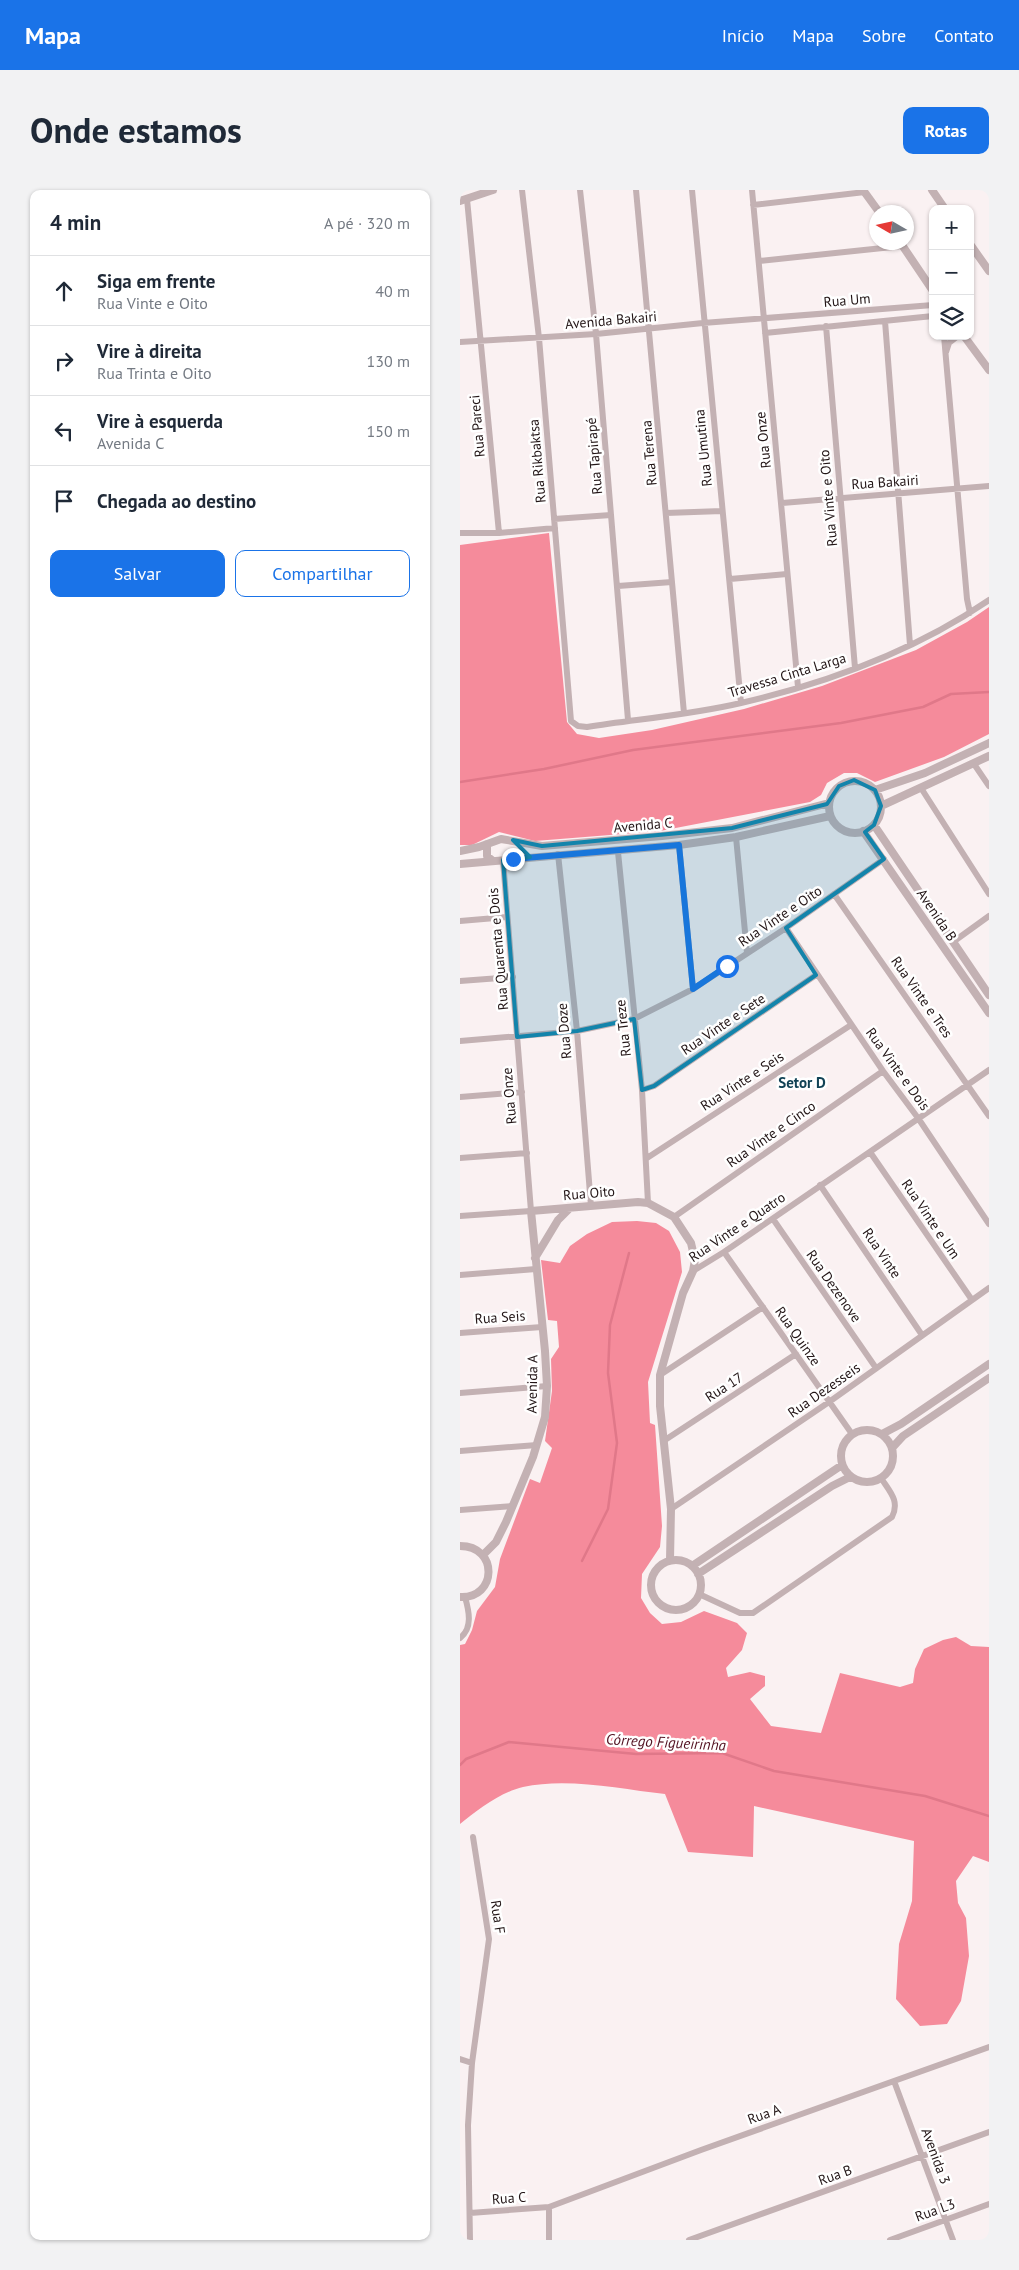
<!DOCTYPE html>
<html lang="pt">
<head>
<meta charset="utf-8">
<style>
  :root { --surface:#fff; --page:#f2f2f3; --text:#1f2937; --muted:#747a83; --line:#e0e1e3; --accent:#1a73e8 }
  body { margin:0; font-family:"PT Sans",sans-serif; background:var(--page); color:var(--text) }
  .controls { position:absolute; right:15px; top:15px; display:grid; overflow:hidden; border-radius:10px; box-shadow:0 1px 4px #0004 }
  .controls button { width:45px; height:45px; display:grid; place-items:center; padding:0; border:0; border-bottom:1px solid var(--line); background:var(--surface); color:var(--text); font:25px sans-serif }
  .compass { position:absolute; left:409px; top:15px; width:45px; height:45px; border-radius:50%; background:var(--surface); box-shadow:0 1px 4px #0004; rotate:279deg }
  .stop { position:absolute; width:15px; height:15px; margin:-11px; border:4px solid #1a73e8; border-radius:50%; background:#fff }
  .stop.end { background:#1a73e8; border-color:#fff; box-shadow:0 1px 5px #0008 }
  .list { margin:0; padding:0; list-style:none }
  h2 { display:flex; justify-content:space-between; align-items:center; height:65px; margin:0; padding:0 20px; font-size:21px }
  h2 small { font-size:16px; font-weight:400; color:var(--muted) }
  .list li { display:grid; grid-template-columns:32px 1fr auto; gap:15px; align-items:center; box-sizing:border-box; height:70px; padding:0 20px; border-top:1px solid var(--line) }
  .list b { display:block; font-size:19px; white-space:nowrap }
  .list p { margin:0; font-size:16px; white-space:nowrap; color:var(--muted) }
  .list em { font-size:16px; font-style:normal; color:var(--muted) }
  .actions { display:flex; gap:10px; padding:15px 20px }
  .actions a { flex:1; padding:11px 0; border:1px solid var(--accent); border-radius:10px; text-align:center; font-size:18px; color:var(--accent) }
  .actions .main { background:var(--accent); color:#fff }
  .icon { flex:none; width:28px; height:28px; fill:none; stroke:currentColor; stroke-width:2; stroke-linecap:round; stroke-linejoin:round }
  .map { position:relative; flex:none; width:529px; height:2050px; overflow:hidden; border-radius:10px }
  header { display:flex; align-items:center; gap:30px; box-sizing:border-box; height:70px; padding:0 25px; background:var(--accent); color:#fff }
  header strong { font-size:24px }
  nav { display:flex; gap:28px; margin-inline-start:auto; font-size:18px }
  .intro { display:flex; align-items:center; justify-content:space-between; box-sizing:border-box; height:120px; padding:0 30px }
  h1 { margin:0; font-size:35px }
  .button { padding:12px 22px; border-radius:10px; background:var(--accent); color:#fff; font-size:18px; font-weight:700 }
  main { display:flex; gap:30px; padding:0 30px }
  aside { flex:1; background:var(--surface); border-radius:10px; box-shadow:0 1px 4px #0004 }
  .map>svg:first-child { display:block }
</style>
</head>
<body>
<header>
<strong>Mapa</strong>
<nav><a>Início</a><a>Mapa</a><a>Sobre</a><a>Contato</a></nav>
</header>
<div class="intro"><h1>Onde estamos</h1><a class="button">Rotas</a></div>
<main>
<aside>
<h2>4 min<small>A pé · 320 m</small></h2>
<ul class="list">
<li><svg class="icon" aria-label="ahead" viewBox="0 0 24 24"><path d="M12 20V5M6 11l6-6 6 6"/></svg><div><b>Siga em frente</b><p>Rua Vinte e Oito</p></div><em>40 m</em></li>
<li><svg class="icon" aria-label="right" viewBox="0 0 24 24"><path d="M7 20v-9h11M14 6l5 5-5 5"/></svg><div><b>Vire à direita</b><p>Rua Trinta e Oito</p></div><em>130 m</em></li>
<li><svg class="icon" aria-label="left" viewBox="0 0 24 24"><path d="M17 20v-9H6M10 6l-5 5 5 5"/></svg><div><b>Vire à esquerda</b><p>Avenida C</p></div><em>150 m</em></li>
<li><svg class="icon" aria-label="arrive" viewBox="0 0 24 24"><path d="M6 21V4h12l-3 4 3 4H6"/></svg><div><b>Chegada ao destino</b></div></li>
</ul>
<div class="actions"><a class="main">Salvar</a><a>Compartilhar</a></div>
</aside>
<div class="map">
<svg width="529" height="2050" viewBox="0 0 529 2050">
  <rect width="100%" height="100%" fill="#faf1f2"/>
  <path fill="#f58b9b" d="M89,343L107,532L117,544L139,548L192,540L284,519L362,496L456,460L507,432L529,417V544L484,567L415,592L397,583H384L367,593L361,605L350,612L200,641L75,651L39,642L12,655H0V355Z
    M177,1031L196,1033L209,1041L220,1062L222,1082L188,1192L190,1233L195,1235L202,1336L200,1357L182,1384L181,1408L190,1423L202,1434L221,1432L244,1421L277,1433L287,1443L282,1460L266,1478L268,1487L290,1482L305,1486V1496L290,1509L311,1536L361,1543L380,1483L440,1497L453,1493L455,1479L464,1459L483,1450L496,1447L511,1456L529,1457V1672L513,1666L496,1691L498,1713L506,1728L509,1766L501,1811L487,1834L460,1836L436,1809L439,1754L452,1711L454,1651L294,1616L293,1667L228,1662L205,1604C161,1599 107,1587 63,1597C41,1602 17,1620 0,1634V1455L5,1454L12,1440L17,1421L35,1397L40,1369L70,1289L80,1293L92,1258L85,1251L92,1201L91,1169L99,1157L97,1131L88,1130L81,1070L100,1073L110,1056L127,1044L152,1032Z"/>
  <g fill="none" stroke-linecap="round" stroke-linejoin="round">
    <path stroke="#e07889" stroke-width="2.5" d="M0,592L84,579L173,560L381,533L463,517L491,504L529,502
      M122,1371L148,1319L157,1253L148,1183L150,1135L169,1063
      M0,1575L6,1569L49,1552L176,1564L262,1563L314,1581L465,1606L529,1626"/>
    <path stroke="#c3b1b3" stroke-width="6" d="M62,0L79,148L111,531L118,536L127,537C178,529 230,525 281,513C367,493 456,460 529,410
      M120,0L136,144L168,530
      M176,0L224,523
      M232,0L281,513
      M292,0L338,497
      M7,9L39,343
      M293,15L405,2
      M299,71L442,56
      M425,131L450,455
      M366,136L395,478
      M305,143L473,126
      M484,146L507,409L510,423
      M0,152L136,144L243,133L473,115
      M486,162L489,153L498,146
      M322,313L529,296
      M206,323L262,321
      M94,329L151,325
      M0,343H39L95,338
      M270,389L327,384
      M158,396L212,392
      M514,574L529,596
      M461,598L529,704
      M276,647L287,763
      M219,655L233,799
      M158,662L182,900L188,1013
      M98,664L117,841L131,1016
      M374,704L529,926
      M0,731L47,727
      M326,738L423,881L458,928L529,1034
      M493,752L529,726
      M0,791L53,787
      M0,851L117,841L174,829L233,799L326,738L424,669
      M182,900L194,896L356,785
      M0,907L62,902
      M410,962L512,1110
      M0,968L67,963
      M187,968L391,835
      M360,995L462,1145
      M0,1026L71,1021L43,670
      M214,1027L423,881
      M313,1029L416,1178
      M264,1062L392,1244
      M233,1081L264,1062L529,880
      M0,1085L76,1079
      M0,1143L82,1137
      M200,1185L303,1117
      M0,1203L87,1196
      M205,1250L336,1164
      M0,1261L77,1255
      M211,1319L369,1212L529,1098
      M0,1320L53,1316
      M239,1404L280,1423H293L432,1327C440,1311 430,1302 421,1288
      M0,1448C13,1438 9,1421 5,1407
      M0,1869L12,1873
      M434,1891L493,2050
      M89,2017V2050
      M10,2023L89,2017L241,1960L529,1857
      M10,2050L8,1935L12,1873L29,1749L13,1647
      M229,2050L529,1942
      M430,2050L529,2014"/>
    <path stroke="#c3b1b3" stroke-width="8" d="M403,0L419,22
      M472,0L485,19
      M0,11L33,0
      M440,52L473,101
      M510,54L529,81
      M504,146L529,180
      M369 617a26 26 0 1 1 52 0a26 26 0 1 1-52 0Z
      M415,600L465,583L529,553
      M421,616L529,566
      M414,635L529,805
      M403,641L529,823
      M27,654V666L33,671
      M0,661L19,657L41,649L82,656L202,646L272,638L369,613
      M0,674L219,655L276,647L370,626
      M75,1068L98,1030L110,1018
      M381 1266a26 26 0 1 1 52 0a26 26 0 1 1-52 0Z
      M422,1244L441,1234L529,1174
      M432,1258L443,1246L529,1188
      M0,1356C39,1356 37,1409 0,1407
      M23,1365L36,1352L46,1332L73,1267L85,1227L87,1196L85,1161L71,1021L178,1012L188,1013L214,1027L231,1053L235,1070L233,1081L223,1103L200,1185V1216L211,1319L210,1370
      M191 1395a25 25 0 1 1 50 0a25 25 0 1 1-50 0Z
      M232,1376L382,1275
      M238,1384L372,1296L390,1287"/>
  </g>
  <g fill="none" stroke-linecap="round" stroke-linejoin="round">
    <path stroke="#1a73e8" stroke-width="6" d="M53,669L219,655L233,799L267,776"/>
  </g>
  <path fill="#1384ab" fill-opacity="0.2" stroke="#1384ab" stroke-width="4" stroke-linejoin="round" d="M394,590L415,600L421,616L414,635L405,642L424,669L326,738L356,785L194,896L182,900L174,829L117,841L57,847L43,670L70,667L53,650L82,656L272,638L367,614L379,596Z"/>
  <g text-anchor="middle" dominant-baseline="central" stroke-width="5" stroke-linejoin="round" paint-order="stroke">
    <g font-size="14" fill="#221516" stroke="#fff">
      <text transform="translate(387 110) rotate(-5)">Rua Um</text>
      <text transform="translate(151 130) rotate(-5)">Avenida Bakairi</text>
      <text transform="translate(17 236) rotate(-95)">Rua Pareci</text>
      <text transform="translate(303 250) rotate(-96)">Rua Onze</text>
      <text transform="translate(243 258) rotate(-96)">Rua Umutina</text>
      <text transform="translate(189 263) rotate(-95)">Rua Terena</text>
      <text transform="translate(134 266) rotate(-95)">Rua Tapirapé</text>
      <text transform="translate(77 271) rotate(-95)">Rua Rikbaktsa</text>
      <text transform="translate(425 292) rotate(-4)">Rua Bakairi</text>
      <text transform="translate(368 308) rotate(-95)">Rua Vinte e Oito</text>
      <text transform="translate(327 485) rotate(-17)">Travessa Cinta Larga</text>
      <text transform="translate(183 635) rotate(-5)">Avenida C</text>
      <text transform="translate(477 725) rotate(56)">Avenida B</text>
      <text transform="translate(320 726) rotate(-34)">Rua Vinte e Oito</text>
      <text transform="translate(38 759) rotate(-95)">Rua Quarenta e Dois</text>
      <text transform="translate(462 807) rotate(55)">Rua Vinte e Tres</text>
      <text transform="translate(263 834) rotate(-34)">Rua Vinte e Sete</text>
      <text transform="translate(163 838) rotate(-96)">Rua Treze</text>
      <text transform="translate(104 841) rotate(-95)">Rua Doze</text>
      <text transform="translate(438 879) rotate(54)">Rua Vinte e Dois</text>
      <text transform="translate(282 891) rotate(-33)">Rua Vinte e Seis</text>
      <text transform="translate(49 906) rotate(-95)">Rua Onze</text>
      <text transform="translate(311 944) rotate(-35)">Rua Vinte e Cinco</text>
      <text transform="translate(129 1003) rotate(-5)">Rua Oito</text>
      <text transform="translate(471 1029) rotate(56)">Rua Vinte e Um</text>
      <text transform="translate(277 1037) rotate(-34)">Rua Vinte e Quatro</text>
      <text transform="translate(422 1063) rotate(56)">Rua Vinte</text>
      <text transform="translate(374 1096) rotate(55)">Rua Dezenove</text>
      <text transform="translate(40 1127) rotate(-4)">Rua Seis</text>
      <text transform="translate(338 1146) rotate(55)">Rua Quinze</text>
      <text transform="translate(72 1194) rotate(-89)">Avenida A</text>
      <text transform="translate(264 1197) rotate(-33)">Rua 17</text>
      <text transform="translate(364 1200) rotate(-35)">Rua Dezesseis</text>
      <text transform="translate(38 1727) rotate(82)">Rua F</text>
      <text transform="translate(304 1924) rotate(-20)">Rua A</text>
      <text transform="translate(476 1966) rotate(70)">Avenida 3</text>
      <text transform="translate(375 1985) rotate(-20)">Rua B</text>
      <text transform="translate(49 2008) rotate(-4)">Rua C</text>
      <text transform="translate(475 2020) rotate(-20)">Rua L3</text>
    </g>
    <g font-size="15" font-weight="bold" fill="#114255" stroke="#fff">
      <text x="342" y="892">Setor D</text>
    </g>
    <g font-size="15" font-style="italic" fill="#521121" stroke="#fff">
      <text transform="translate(206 1552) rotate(3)">Córrego Figueirinha</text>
    </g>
  </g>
</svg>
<div class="controls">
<button>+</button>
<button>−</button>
<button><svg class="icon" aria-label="layers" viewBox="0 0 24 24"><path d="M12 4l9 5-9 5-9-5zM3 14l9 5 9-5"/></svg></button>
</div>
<svg class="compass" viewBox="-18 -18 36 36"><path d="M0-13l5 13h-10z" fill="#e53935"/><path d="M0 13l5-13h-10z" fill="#747a83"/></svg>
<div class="stop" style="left:267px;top:776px"></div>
<div class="stop end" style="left:53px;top:669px"></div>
</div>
</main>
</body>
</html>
